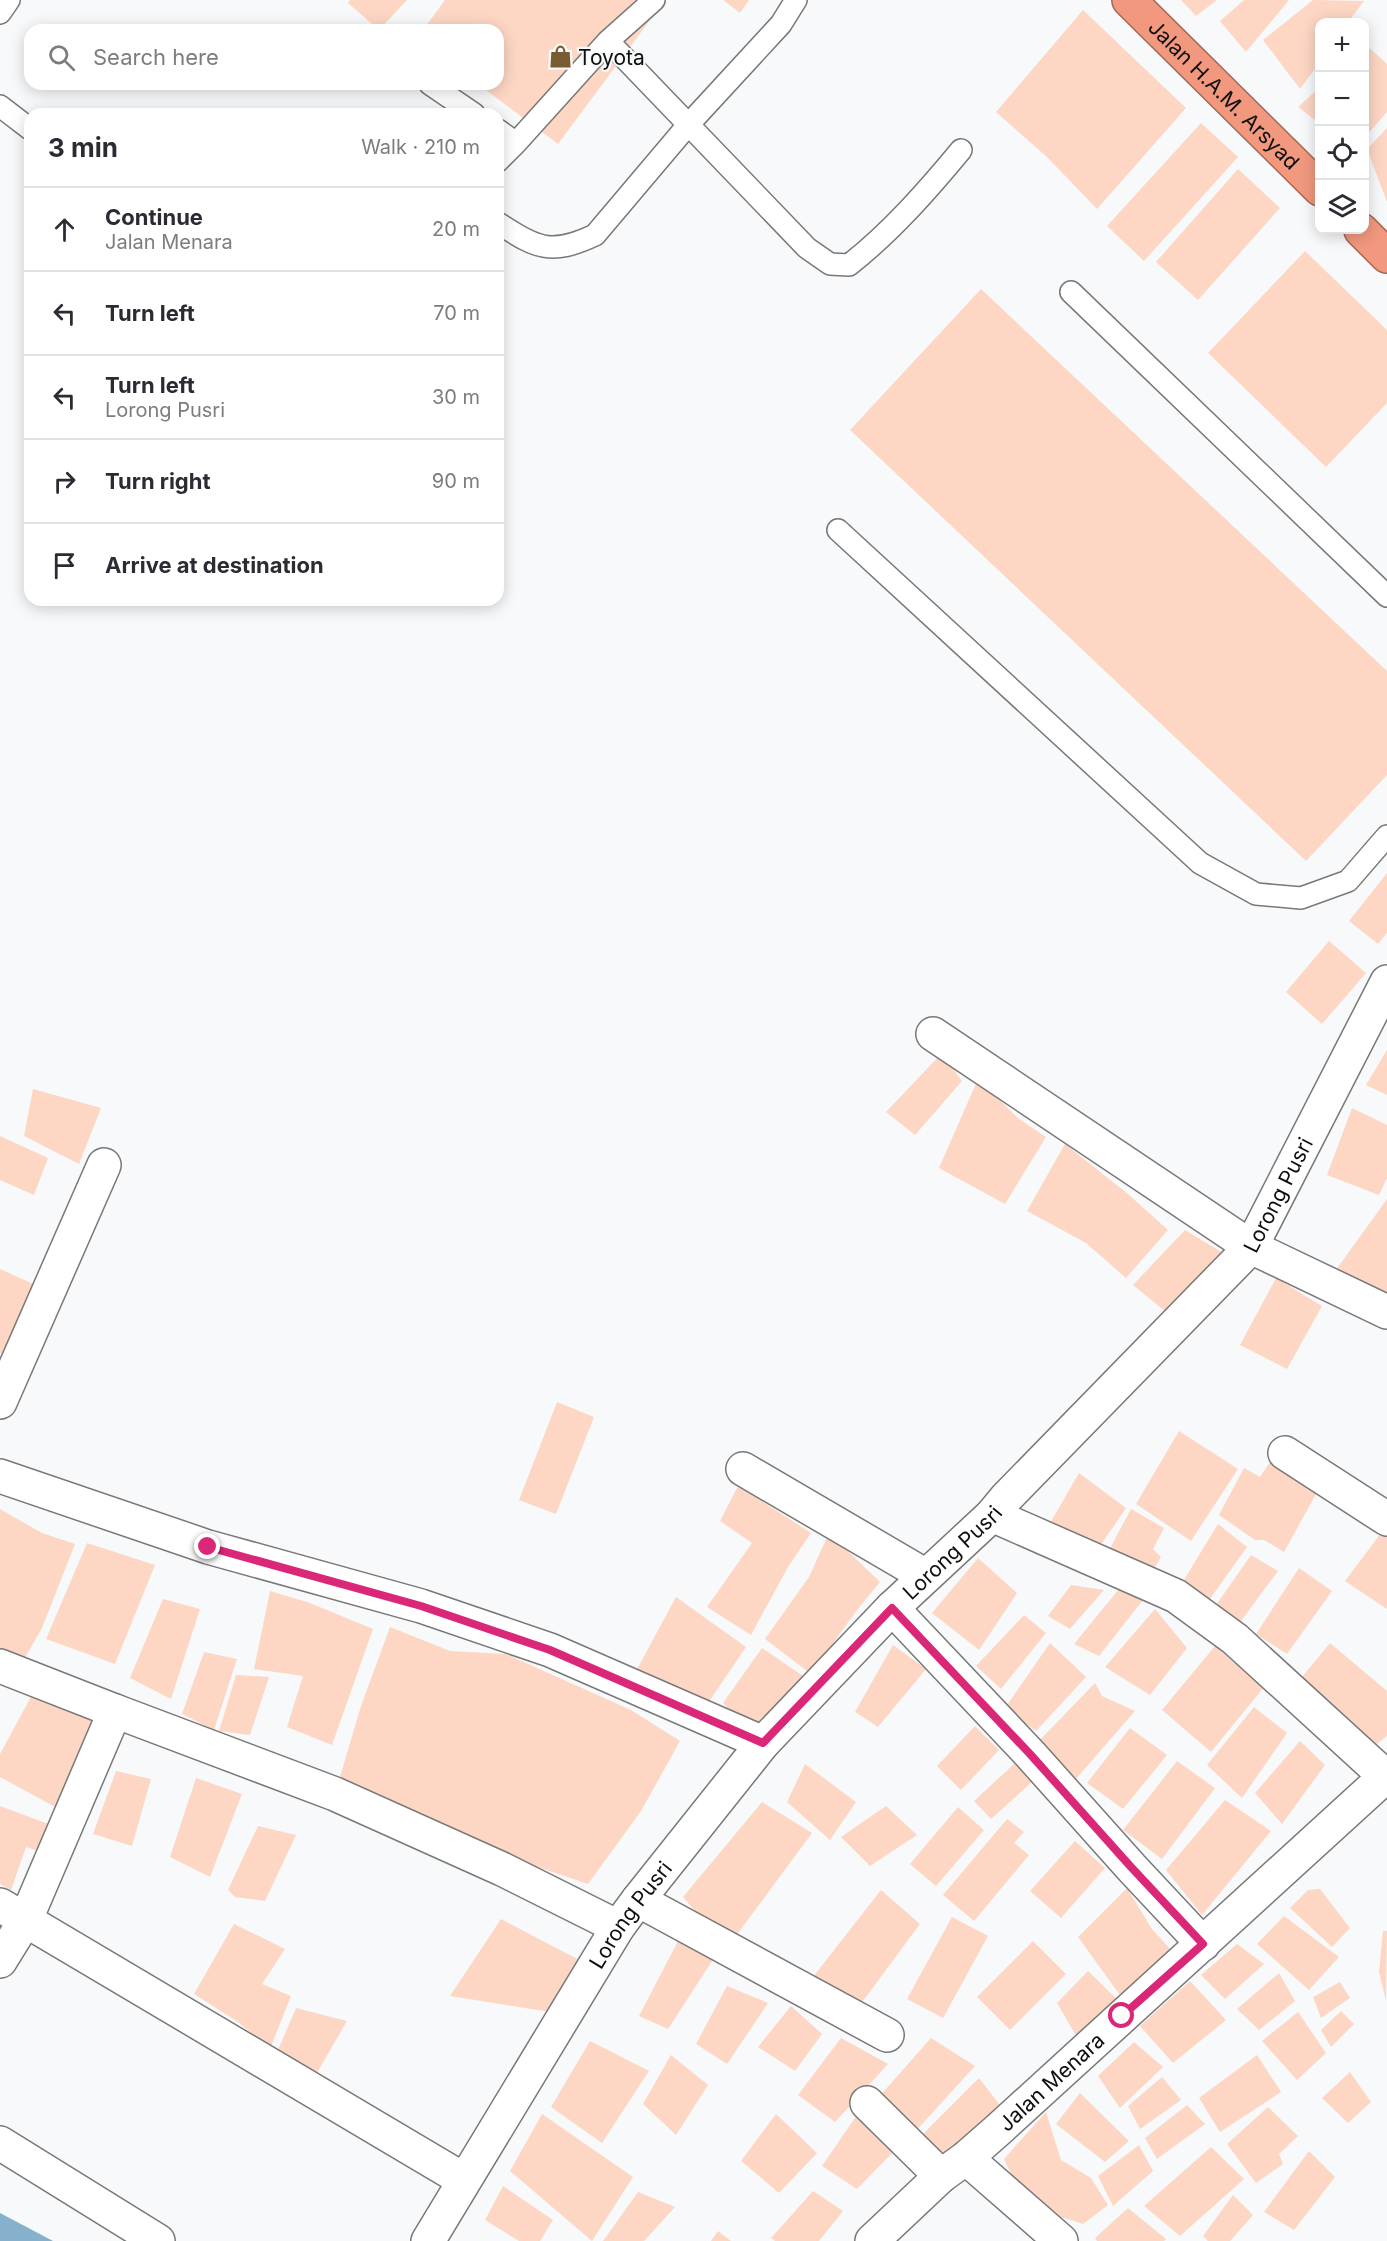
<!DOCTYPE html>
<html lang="en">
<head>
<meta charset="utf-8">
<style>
  :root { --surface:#fff; --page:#f2f2f3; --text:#2b2b33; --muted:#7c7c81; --line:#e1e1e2 }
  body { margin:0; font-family:Inter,sans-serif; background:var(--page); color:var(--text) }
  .controls { position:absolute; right:18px; top:18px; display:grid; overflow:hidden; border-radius:12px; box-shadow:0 3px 15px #0003 }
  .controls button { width:54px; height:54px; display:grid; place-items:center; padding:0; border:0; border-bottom:2px solid var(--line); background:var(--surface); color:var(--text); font:30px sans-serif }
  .stop { position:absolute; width:18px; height:18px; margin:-14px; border:4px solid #db2777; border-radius:50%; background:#fff }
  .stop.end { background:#db2777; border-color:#fff; box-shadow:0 2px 6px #0008 }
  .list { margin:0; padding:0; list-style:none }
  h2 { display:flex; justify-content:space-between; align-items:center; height:78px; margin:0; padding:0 24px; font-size:26px }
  h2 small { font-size:20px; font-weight:400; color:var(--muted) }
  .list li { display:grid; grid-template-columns:39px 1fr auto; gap:18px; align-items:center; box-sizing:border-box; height:84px; padding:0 24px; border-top:2px solid var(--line) }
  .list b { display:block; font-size:22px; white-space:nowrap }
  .list p { margin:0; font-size:20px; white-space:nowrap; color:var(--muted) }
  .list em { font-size:20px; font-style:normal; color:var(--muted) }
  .icon { flex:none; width:33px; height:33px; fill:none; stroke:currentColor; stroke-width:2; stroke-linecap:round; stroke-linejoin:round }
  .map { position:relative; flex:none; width:1387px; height:2241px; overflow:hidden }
  .search { position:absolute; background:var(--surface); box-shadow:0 3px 15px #0003; left:24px; top:24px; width:480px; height:66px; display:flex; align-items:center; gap:15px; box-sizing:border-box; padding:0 21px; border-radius:18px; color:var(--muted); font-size:22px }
  .panel { position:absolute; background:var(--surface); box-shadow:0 3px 15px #0003; left:24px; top:108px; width:480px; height:498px; border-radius:18px }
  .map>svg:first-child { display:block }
</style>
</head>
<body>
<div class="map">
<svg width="1387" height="2241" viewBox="0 0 1387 2241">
  <rect width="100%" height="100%" fill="#f8f9fa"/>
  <path fill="#85b1cd" d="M0,2213L53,2241H0Z"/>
  <path fill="#fdd7c4" d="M350,0H407L379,30L348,3Z
    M445,0H665L558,144L478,84H498V30H423Z
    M723,0H749L740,13Z
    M1181,0H1217L1196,16Z
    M1244,0H1289L1246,52L1220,21Z
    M1313,0L1364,1L1348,22H1320V62L1300,89L1263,40Z
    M1083,10L1186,108L1097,209L1047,157L996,112Z
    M1365,44L1387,64V112L1365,137Z
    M1320,87V124L1298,107Z
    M1201,123L1238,157L1144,261L1107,226Z
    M1387,128V202L1367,149Z
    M1238,169L1280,208L1198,300L1156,262Z
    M1305,251L1387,330V403L1326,467L1208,353Z
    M981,289L1387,671V775L1306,861L850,430Z
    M1387,873V933L1378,944L1349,921Z
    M1329,941L1366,973L1322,1024L1286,992Z
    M1387,1050V1095L1366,1085Z
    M942,1053L962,1081L915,1135L886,1112Z
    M978,1079L1019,1119L1046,1137L1005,1204L939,1168Z
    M33,1089L101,1108L79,1164L24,1136Z
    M1352,1108L1387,1125V1178L1379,1195L1327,1175Z
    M0,1136L48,1158L34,1195L0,1180Z
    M1065,1144L1128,1194L1168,1230L1126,1278L1086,1243L1027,1211Z
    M1387,1199V1300L1333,1274Z
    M1185,1230L1223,1253L1172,1317L1133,1285Z
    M0,1269L38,1286L7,1356L0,1353Z
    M1276,1278L1322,1306L1287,1369L1240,1345Z
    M557,1402L594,1417L556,1514L519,1500Z
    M1179,1431L1238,1469L1191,1541L1136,1504Z
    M1274,1456L1320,1487L1284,1552L1264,1540H1255L1219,1515L1244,1468L1260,1477Z
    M1079,1473L1126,1508L1096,1552L1049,1525Z
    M738,1486L811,1533L788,1567L751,1635L707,1607L752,1543L720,1521Z
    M0,1509L42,1533L75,1544L42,1628L9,1686L0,1682Z
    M1131,1509L1164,1528L1153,1549L1161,1557L1152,1572L1107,1554Z
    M1218,1524L1247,1547L1207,1603L1179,1588Z
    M1387,1525V1609L1345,1581Z
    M829,1533L880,1582L857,1610L811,1674L765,1639L809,1577Z
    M87,1543L155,1565L115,1664L46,1639Z
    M1251,1555L1278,1571L1238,1625L1214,1608Z
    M978,1558L1017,1593L979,1650L932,1613Z
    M1299,1568L1332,1591L1287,1654L1256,1634Z
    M1071,1585L1104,1590L1070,1629L1048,1616Z
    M1119,1589L1143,1600L1099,1656L1074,1644Z
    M270,1591L310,1603L373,1629L332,1745L287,1727L303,1676L254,1669Z
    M676,1597L746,1647L706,1706L629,1684Z
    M163,1599L200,1609L171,1699L130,1678Z
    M1155,1609L1187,1648L1150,1695L1105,1667Z
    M1024,1615L1046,1633L1001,1689L976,1666Z
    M390,1627L450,1651L506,1654L631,1710L680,1741L641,1811L588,1884L541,1868L489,1855L335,1794L361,1706Z
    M1050,1643L1086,1677L1036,1731L1005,1708Z
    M1330,1643L1387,1691V1736L1373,1747L1297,1683Z
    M893,1645L926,1669L878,1727L855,1712Z
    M1215,1646L1264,1687L1211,1752L1162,1710Z
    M762,1648L806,1678L763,1743L723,1703Z
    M204,1652L237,1659L214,1730L182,1714Z
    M236,1675L269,1677L250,1735L219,1731Z
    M1095,1683L1102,1696L1135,1711L1075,1780L1037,1743Z
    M33,1693L94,1717L57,1808L0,1777V1754Z
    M1254,1707L1287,1733L1242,1798L1207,1765Z
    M975,1726L999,1750L961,1790L937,1766Z
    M1130,1728L1167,1755L1123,1809L1087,1783Z
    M1300,1741L1325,1765L1282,1824L1255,1793Z
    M1177,1761L1215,1788L1162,1859L1123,1830Z
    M1015,1763L1032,1782L991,1819L974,1801Z
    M805,1764L856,1802L830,1840L787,1802Z
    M116,1771L151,1779L132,1846L93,1834Z
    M196,1778L242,1794L210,1877L170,1857Z
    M1225,1800L1271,1831L1202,1915L1166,1870Z
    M762,1802L812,1833L727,1948L683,1897Z
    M0,1806L54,1826L45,1853L26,1847L11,1890L0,1884Z
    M886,1806L917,1835L870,1866L841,1837Z
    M958,1807L984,1830L936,1886L910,1864Z
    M1007,1819L1024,1832L1014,1843L1029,1855L974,1921L943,1895Z
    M258,1826L296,1835L265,1901L235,1897L228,1890Z
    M1075,1841L1105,1868L1061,1918L1030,1891Z
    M1127,1888L1152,1929L1182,1962L1130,2009L1078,1937Z
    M1320,1889L1350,1928L1332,1947L1290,1908L1308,1890Z
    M881,1890L920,1924L860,2005L813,1977Z
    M1284,1916L1339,1957L1309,1990L1257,1944Z
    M952,1917L988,1936L943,2018L907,1999Z
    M501,1919L585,1963L550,2012L450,1996Z
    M234,1924L285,1949L262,1984L291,1996L270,2049L238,2022L194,1994Z
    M1383,1931H1387L1386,2001L1379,1972Z
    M678,1941L714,1958L668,2029L639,2016Z
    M1033,1941L1066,1974L1010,2030L977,1997Z
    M1237,1944L1264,1964L1225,1999L1201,1975Z
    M1088,1971L1121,2003L1081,2044L1057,2003Z
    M1279,1973L1295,2001L1259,2030L1237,2009Z
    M1190,1981L1226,2020L1173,2063L1140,2026Z
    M1340,1982L1350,1998L1321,2018L1313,1997Z
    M727,1986L768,2003L727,2064L696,2044Z
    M791,2006L822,2034L795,2071L758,2047Z
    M296,2008L347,2021L314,2078L275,2057Z
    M1341,2011L1354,2024L1331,2047L1321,2030Z
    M1298,2012L1326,2053L1297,2080L1262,2041Z
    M841,2038L888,2064L835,2122L798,2095Z
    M931,2038L975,2066L914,2133L877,2099Z
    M590,2041L649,2071L602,2143L551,2107Z
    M1134,2042L1163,2067L1120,2108L1098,2076Z
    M671,2055L708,2085L676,2135L643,2104Z
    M1257,2055L1281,2092L1220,2132L1199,2098Z
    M1350,2072L1371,2102L1348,2123L1322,2098Z
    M1162,2077L1181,2100L1140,2129L1128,2106Z
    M979,2078L1003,2109L951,2158L919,2138Z
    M1080,2093L1129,2141L1105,2162L1056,2124Z
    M1187,2105L1205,2124L1157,2159L1145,2138Z
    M1268,2107L1298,2136L1279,2154L1283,2164L1256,2183L1227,2144Z
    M859,2112L899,2146L857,2189L822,2166Z
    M1046,2112L1061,2160L1091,2178L1108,2205L1083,2224L1049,2213L1024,2201L1004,2159Z
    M542,2114L633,2177L592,2241L510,2171Z
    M776,2114L817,2153L779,2193L741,2161Z
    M1139,2145L1153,2171L1113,2206L1098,2176Z
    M1211,2147L1244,2179L1180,2236L1144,2206Z
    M1309,2151L1335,2177L1294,2230L1264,2212Z
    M503,2186L553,2220L540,2241H519L485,2220Z
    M813,2191L843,2211L819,2241H775L771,2238Z
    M638,2192L675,2207L644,2241H603Z
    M1233,2195L1253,2215L1230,2241H1208L1203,2236Z
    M1128,2208L1166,2239L1164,2241H1097L1095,2238Z
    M718,2231L731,2241H711Z"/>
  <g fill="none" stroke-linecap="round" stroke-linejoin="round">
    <defs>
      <path id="lane" d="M0,13L9,0
        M608,41L807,248L830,264L849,265C891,232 927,191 961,150
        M430,84L474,114
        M0,106L30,129
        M498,130L516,143L498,161
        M516,143L608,41L654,0
        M498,223C537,248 550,256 595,235L688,125L781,24L796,0
        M1071,292L1387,596
        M838,530L1200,863L1256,894L1301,898L1348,881L1387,836"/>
      <g id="street">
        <path d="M933,1034L1251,1247L1387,1312"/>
        <path d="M0,1402L104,1165"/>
        <path d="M1285,1453L1387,1519"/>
        <path d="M743,1469L926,1576"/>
        <path d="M0,1476L208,1547L421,1606L550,1650L763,1743"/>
        <path d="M992,1515L1176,1596L1235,1639L1386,1777"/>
        <path d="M892,1608L1030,1754L1131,1867L1203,1944"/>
        <path d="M0,1666L115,1711L26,1919L0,1961"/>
        <path d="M115,1711L335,1794L502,1869L618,1927"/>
        <path d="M638,1900L887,2035"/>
        <path d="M0,1905L464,2180"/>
        <path d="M867,2103L941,2176"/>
        <path d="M0,2143L158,2241"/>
        <path d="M966,2158L1061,2241"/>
        <path id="s1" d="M428,2241L618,1927L638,1900L763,1743L892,1608L992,1515L1006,1498L1251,1247L1387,982"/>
        <path id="s2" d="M872,2241L941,2176L966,2158L999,2129L1387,1775"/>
      </g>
      <g id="highway">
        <path id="s3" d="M1129,0L1320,189"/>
        <path d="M1361,230L1387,256"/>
      </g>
    </defs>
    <use href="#lane" stroke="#787879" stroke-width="24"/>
    <use href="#street" stroke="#787879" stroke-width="36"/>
    <use href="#highway" stroke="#a26857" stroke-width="36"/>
    <use href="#lane" stroke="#fff" stroke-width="21"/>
    <use href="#street" stroke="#fff" stroke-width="33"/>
    <use href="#highway" stroke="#f1987e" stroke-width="33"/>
  </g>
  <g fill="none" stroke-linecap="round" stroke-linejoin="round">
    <path stroke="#db2777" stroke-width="8" d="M208,1547L421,1606L550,1650L763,1743L892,1608L1030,1754L1131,1867L1203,1944L1122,2016"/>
  </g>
  <defs>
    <symbol id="shop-bare" viewBox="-9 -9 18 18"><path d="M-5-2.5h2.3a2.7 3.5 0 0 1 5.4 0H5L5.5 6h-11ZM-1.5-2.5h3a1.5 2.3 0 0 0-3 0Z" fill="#7a5a30" stroke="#f8f9fa" stroke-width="2.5" paint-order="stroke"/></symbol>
  </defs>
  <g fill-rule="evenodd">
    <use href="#shop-bare" x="544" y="40" width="33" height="33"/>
  </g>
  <g text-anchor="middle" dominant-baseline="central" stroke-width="4.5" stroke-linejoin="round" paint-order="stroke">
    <g font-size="21" fill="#0e0f0f" stroke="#f8f9fa" text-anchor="start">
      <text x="578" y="57">Toyota</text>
    </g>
    <g font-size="21" fill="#0e0f0f" stroke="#f8f9fa">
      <text stroke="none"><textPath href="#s3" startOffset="134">Jalan H.A.M. Arsyad</textPath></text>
      <text stroke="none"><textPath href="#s1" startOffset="1356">Lorong Pusri</textPath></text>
      <text stroke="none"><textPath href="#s1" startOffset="870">Lorong Pusri</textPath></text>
      <text stroke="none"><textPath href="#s1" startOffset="384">Lorong Pusri</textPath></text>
      <text stroke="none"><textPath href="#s2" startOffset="240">Jalan Menara</textPath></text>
    </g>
  </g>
</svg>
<div class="controls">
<button>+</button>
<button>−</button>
<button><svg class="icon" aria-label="locate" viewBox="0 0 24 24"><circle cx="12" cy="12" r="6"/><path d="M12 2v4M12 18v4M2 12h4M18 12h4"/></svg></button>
<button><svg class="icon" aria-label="layers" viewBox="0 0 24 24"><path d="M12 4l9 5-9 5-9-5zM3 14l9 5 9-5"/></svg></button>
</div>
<div class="stop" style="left:1122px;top:2016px"></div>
<div class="stop end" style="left:208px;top:1547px"></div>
<div class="search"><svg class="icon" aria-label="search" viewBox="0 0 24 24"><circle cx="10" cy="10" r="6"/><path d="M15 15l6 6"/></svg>Search here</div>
<section class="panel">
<h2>3 min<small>Walk · 210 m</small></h2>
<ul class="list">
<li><svg class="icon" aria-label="ahead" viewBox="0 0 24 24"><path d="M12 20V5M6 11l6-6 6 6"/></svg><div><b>Continue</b><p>Jalan Menara</p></div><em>20 m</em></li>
<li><svg class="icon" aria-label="left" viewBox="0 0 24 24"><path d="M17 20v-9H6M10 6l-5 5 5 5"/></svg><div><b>Turn left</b></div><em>70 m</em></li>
<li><svg class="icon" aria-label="left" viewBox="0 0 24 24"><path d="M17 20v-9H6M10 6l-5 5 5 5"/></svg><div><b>Turn left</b><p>Lorong Pusri</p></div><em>30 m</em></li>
<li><svg class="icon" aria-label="right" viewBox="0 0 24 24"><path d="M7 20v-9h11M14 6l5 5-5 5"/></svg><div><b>Turn right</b></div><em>90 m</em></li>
<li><svg class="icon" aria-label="arrive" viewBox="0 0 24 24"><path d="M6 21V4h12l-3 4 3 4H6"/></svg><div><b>Arrive at destination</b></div></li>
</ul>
</section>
</div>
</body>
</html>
